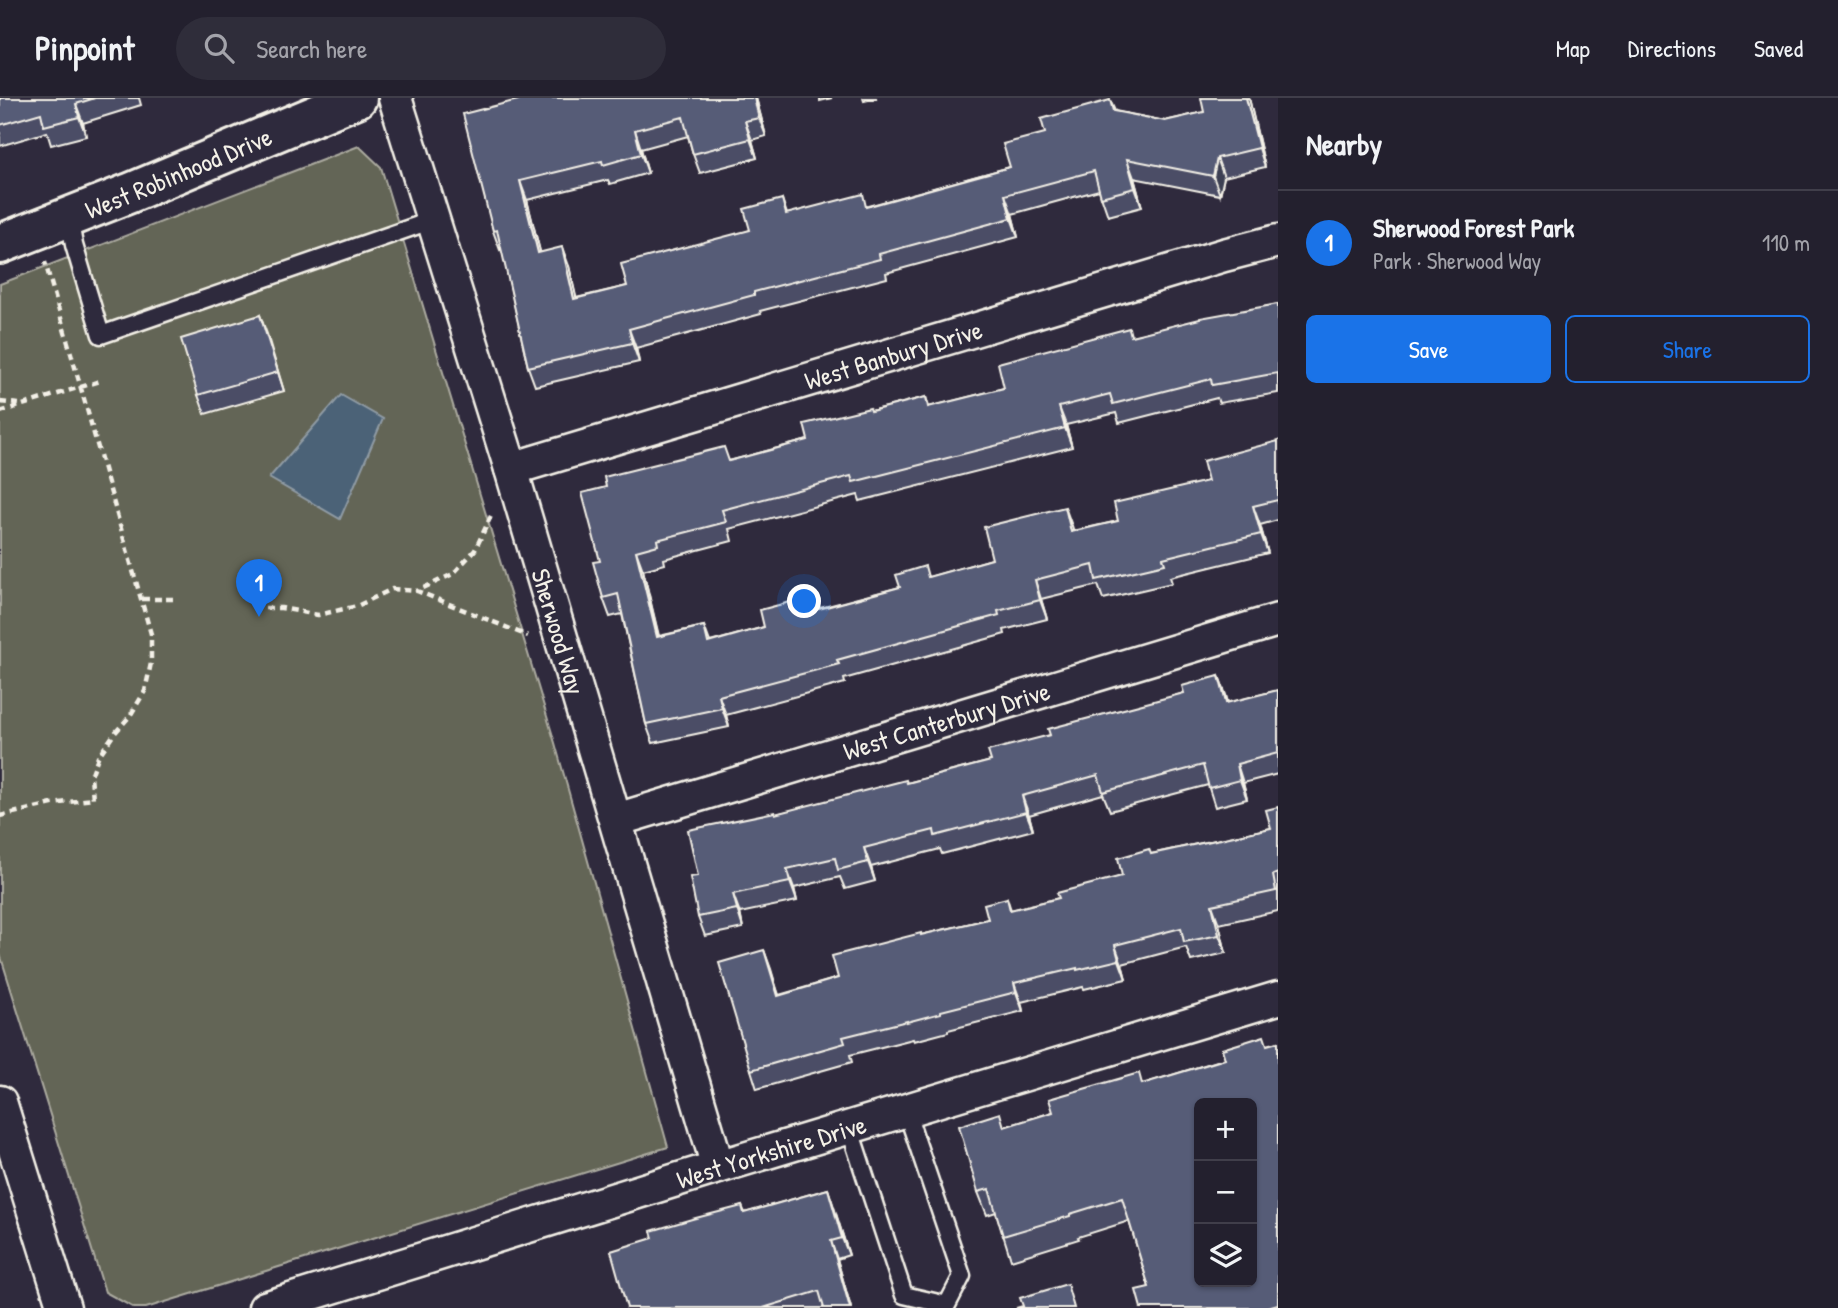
<!DOCTYPE html>
<html lang="en">
<head>
<meta charset="utf-8">
<style>
  :root { --surface:#23202e; --page:#2f2d3a; --text:#f1f3f6; --muted:#a3a3aa; --line:#403e4a; --accent:#1a73e8 }
  body { margin:0; font-family:"Patrick Hand",sans-serif; background:var(--page); color:var(--text) }
  .controls { position:absolute; right:21px; bottom:21px; display:grid; overflow:hidden; border-radius:10px; box-shadow:0 2px 5px #0004 }
  .controls button { width:63px; height:63px; display:grid; place-items:center; padding:0; border:0; border-bottom:2px solid var(--line); background:var(--surface); color:var(--text); font:35px sans-serif }
  .you { position:absolute; left:805px; top:504px; width:24px; height:24px; margin:-18px; border:5px solid #fff; border-radius:50%; background:#1a73e8; box-shadow:0 0 0 10px #1a73e833 }
  .badge { display:grid; place-items:center; width:46px; height:46px; border-radius:50%; background:var(--accent); color:#fff; font-size:23px; font-weight:700 }
  .pin { position:absolute; translate:-50% -58px; filter:drop-shadow(0 2px 4px #0008) }
  .pin::after { content:''; position:absolute; top:37px; width:24px; height:21px; background:inherit; clip-path:polygon(0 0,100% 0,50% 100%) }
  .list { margin:0; padding:0; list-style:none }
  h2 { display:flex; justify-content:space-between; align-items:center; height:91px; margin:0; padding:0 28px; font-size:30px }
  h2 small { font-size:23px; font-weight:400; color:var(--muted) }
  .list li { display:grid; grid-template-columns:46px 1fr auto; gap:21px; align-items:center; box-sizing:border-box; height:105px; padding:0 28px; border-top:2px solid var(--line) }
  .list b { display:block; font-size:26px; white-space:nowrap }
  .list p { margin:0; font-size:23px; white-space:nowrap; color:var(--muted) }
  .list em { font-size:23px; font-style:normal; color:var(--muted) }
  .actions { display:flex; gap:14px; padding:21px 28px }
  .actions a { flex:1; padding:16px 0; border:2px solid var(--accent); border-radius:10px; text-align:center; font-size:24px; color:var(--accent) }
  .actions .main { background:var(--accent); color:#fff }
  .icon { flex:none; width:38px; height:38px; fill:none; stroke:currentColor; stroke-width:2; stroke-linecap:round; stroke-linejoin:round }
  .map { position:relative; flex:none; width:1278px; height:1210px; overflow:hidden }
  header { display:flex; align-items:center; gap:42px; box-sizing:border-box; height:98px; padding:0 35px; background:var(--surface); border-bottom:2px solid var(--line) }
  header strong { font-size:33px }
  nav { display:flex; gap:38px; margin-inline-start:auto; font-size:24px }
  .search { width:490px; height:63px; background:var(--page); display:flex; align-items:center; gap:18px; box-sizing:border-box; padding:0 24px; border-radius:38px; color:var(--muted); font-size:26px }
  main { display:flex }
  aside { flex:1; background:var(--surface) }
  .map>svg:first-child { display:block }
</style>
</head>
<body>
<header>
<strong>Pinpoint</strong>
<div class="search"><svg class="icon" aria-label="search" viewBox="0 0 24 24"><circle cx="10" cy="10" r="6"/><path d="M15 15l6 6"/></svg>Search here</div>
<nav><a>Map</a><a>Directions</a><a>Saved</a></nav>
</header>
<main>
<div class="map">
<svg width="1278" height="1210" viewBox="0 0 1278 1210">
  <rect width="100%" height="100%" fill="#2f2a3d"/>
  <filter id="ink" filterUnits="userSpaceOnUse"><feTurbulence type="fractalNoise" baseFrequency=".0143" numOctaves="2"/><feDisplacementMap in="SourceGraphic" scale="14" xChannelSelector="R" yChannelSelector="G"/><feConvolveMatrix kernelMatrix="1 2 1 2 8 2 1 2 1" color-interpolation-filters="sRGB"/></filter>
  <g filter="url(#ink)">
    <path fill="#646557" stroke="#acaba0" stroke-width="2" d="M359,48L381,69L555,645L668,1049L146,1210H134L105,1194L0,856V186Z"/>
    <path fill="#4c6277" stroke="#8f9ba4" stroke-width="2" d="M341,297L383,321L340,421L269,380Z"/>
    <g fill="none" stroke-linecap="round" stroke-linejoin="round">
      <defs>
        <path id="service" d="M69,119L74,147L101,237L433,122
          M849,1029L904,1197L947,1207L962,1178L906,1012"/>
        <g id="minor">
          <path id="s1" d="M395,0L511,371L718,1069"/>
          <path id="s2" d="M511,371L1224,157L1278,143"/>
          <path id="s3" d="M616,722L1278,522"/>
          <path d="M0,1004L64,1210"/>
          <path id="s4" d="M265,1210L718,1069L1278,900"/>
        </g>
        <g id="tertiary">
          <path id="s5" d="M0,146L130,95L357,0"/>
        </g>
      </defs>
      <use href="#service" stroke="#f4f1e8" stroke-width="21"/>
      <use href="#minor" stroke="#f4f1e8" stroke-width="37"/>
      <use href="#tertiary" stroke="#f4f1e8" stroke-width="44"/>
      <path stroke="#f4f1e8" stroke-width="4.5" stroke-dasharray="7 5" stroke-linecap="butt" d="M0,304L20,306
        M0,314L100,283
        M491,418L475,452L453,476L417,493L528,538
        M142,501H174
        M265,510H281L318,517L357,508L392,491L417,493
        M0,718L52,706L93,701L91,678L98,659L114,636L130,618L145,593L151,565V536L45,164"/>
      <use href="#service" stroke="#2f2a3d" stroke-width="16"/>
      <use href="#minor" stroke="#2f2a3d" stroke-width="32"/>
      <use href="#tertiary" stroke="#2f2a3d" stroke-width="38"/>
    </g>
    <path fill="#4b4e66" stroke="#f4f1e8" stroke-width="2" d="M0,0H139L141,7L83,25L86,38L51,47L47,34L0,48Z
      M756,0L766,38L752,42L757,60L700,75L693,56L688,38L641,51L648,75L610,86L608,82L527,102L540,154L569,168L576,200L627,188L750,132L782,101L787,116L868,108L1010,69L1045,35L1110,2L1115,13L1165,23L1204,14L1249,0L1265,69L1224,79L1220,97L1134,80L1142,109L1108,118L1099,92L1012,116L1018,139L886,175L887,180L760,213L761,216L636,250L639,264L535,288L528,269L502,151L500,152L493,133L518,2Z
      M820,0H832L820,3Z
      M863,0H877L864,3Z
      M1278,206V295L1219,305L1217,300L1119,325L1116,315L1066,327L1072,349L860,403L858,397L729,431L732,443L664,461L665,466L643,472L659,538L704,528L710,544L764,529L816,497L820,510L900,489L929,479L992,461L1072,428L1073,433L1118,423L1208,383L1278,343V422L1260,427L1268,455L1170,479L1172,485L1103,501L1098,487L1041,501L1047,521L1004,532L1005,536L844,581L845,585L726,617L729,629L653,645L646,626L622,516L610,519L603,500L600,463L606,389L729,363L808,342L871,313L926,299L929,309L1004,290L1132,238Z
      M260,217L284,293L205,316L198,297Z
      M1219,578L1228,605L1278,592V676L1243,685L1247,701L1215,709L1208,687L1110,713L1103,696L1029,717L1033,732L942,756L940,751L871,769L875,783L845,791L840,779L794,790L797,803L740,815L743,830L705,838L698,819V778L776,716L907,685L991,663L1050,637L1184,595Z
      M1278,709V813L1219,826L1226,855L1191,863L1186,849L1122,866L1126,881L1084,891L1083,889L1021,904L1023,913L948,932V934L914,943L913,941L850,957L852,964L757,991L751,972L764,852L779,897L838,880L921,837L988,821L1007,800L1011,812L1059,800L1122,778L1151,756L1271,730Z
      M1278,944V1210H1141L1149,1189L1129,1123L1078,1139L1079,1141L1011,1162L996,1114L987,1117L978,1094L1004,1029Z
      M828,1091L849,1157L837,1161L851,1210H627L653,1140L742,1108L745,1115Z"/>
    <path fill="#3d4053" stroke="#f4f1e8" stroke-width="2" d="M754,0H756L766,38L759,20Z
      M1246,0H1249L1265,69L1259,50Z
      M76,6L83,25L86,38L79,19Z
      M745,23L752,42L757,60L750,41Z
      M635,32L641,51L648,75L641,56Z
      M1217,60L1224,79L1220,97L1213,78Z
      M1127,61L1134,80L1142,109L1135,90Z
      M520,83L527,102L545,173L538,155Z
      M1005,97L1012,116L1018,139L1011,120Z
      M562,149L569,168L581,220L574,201Z
      M260,217L267,236L284,293Z
      M629,231L636,250L639,264L632,245Z
      M1059,309L1066,327L1072,349L1065,330Z
      M1253,408L1260,427L1268,455L1261,436Z
      M1065,409L1072,428L1078,452L1071,434Z
      M636,453L643,472L663,557L657,539Z
      M1035,482L1041,501L1047,521L1040,502Z
      M1219,578L1226,597L1233,624L1226,605Z
      M719,598L726,617L729,629L722,610Z
      M1237,666L1243,685L1247,701L1240,682Z
      M1022,698L1029,717L1033,732L1026,714Z
      M864,750L871,769L875,783L868,764Z
      M787,771L794,790L797,803L790,784Z
      M733,796L740,815L743,830L737,811Z
      M1212,807L1219,826L1226,855L1219,837Z
      M1115,847L1122,866L1126,881L1119,862Z
      M764,852L771,871L784,916L778,898Z
      M1014,885L1021,904L1023,913L1016,894Z
      M828,1091L834,1109L849,1157L842,1140Z
      M831,1143L837,1161L851,1210H850Z"/>
    <path fill="#575b77" stroke="#f4f1e8" stroke-width="2" fill-rule="evenodd" d="M0,0H95L76,6L79,19L44,28L41,15L0,27Z
      M517,0H754L759,20L745,23L750,41L693,56L683,19L635,32L641,56L603,67L602,63L520,83L538,155L562,149L574,201L627,188L621,166L750,132L744,111L782,101L786,116L863,96L866,109L1010,69L1003,46L1045,35L1041,21L1110,2L1113,13L1165,23L1204,14L1201,0H1246L1259,50L1217,60L1213,78L1127,61L1135,90L1101,99L1094,73L1005,97L1011,120L879,156L880,161L754,194V197L629,231L632,245L528,269L497,132L493,133L463,16L518,2Z
      M1278,206V275L1212,287L1211,281L1113,306L1110,296L1059,309L1065,330L853,384L851,378L722,412L726,424L657,442L658,447L636,453L657,539L704,528L708,545L764,529L760,512L816,497L819,511L900,489L896,477L925,468L928,479L992,461L984,429L1065,409L1071,434L1118,423L1114,405L1208,383L1203,363L1278,343V402L1253,408L1261,436L1163,460L1165,466L1096,482L1093,467L1035,482L1040,502L998,513L999,517L837,562L839,566L719,598L722,610L646,626L618,496L603,500L593,464L600,463L582,395L606,389L604,379L724,349L729,363L808,342L804,326L870,310L871,313L926,299L928,309L1004,290L998,265L1129,230L1131,238L1200,221V220Z
      M260,217L278,274L198,297L181,241Z
      M1219,578L1226,605L1278,592V655L1237,666L1240,682L1209,690L1203,667L1103,694L1098,677L1022,698L1026,714L935,738L934,732L864,750L868,764L838,772L835,760L787,771L790,784L733,796L737,811L698,819L690,779L698,778L688,732L775,714V716L906,682L907,685L991,663L988,653L1050,637L1048,631L1184,595L1182,588Z
      M1278,709V775L1273,777L1276,793L1212,807L1219,837L1184,844L1181,830L1115,847L1119,862L1077,872V870L1014,885L1016,894L941,913V915L907,924V923L843,939L845,945L751,972L719,865L764,852L778,898L838,880L832,858L921,835V837L988,821L984,806L1007,800L1010,812L1059,800L1057,795L1122,778L1118,760L1149,751L1151,756L1271,730L1266,712Z
      M1264,938L1267,947L1278,944V1206L1264,1210H1141L1136,1192L1149,1189L1122,1100L1070,1116V1118L1003,1138L989,1091L978,1094L959,1028L1000,1015L1004,1029L1053,1014L1049,1001L1139,975L1142,986L1225,961L1222,951ZM1199,1005H1252V1184H1199Z
      M828,1091L842,1140L831,1143L850,1210H824L819,1193L763,1210H627L611,1153L653,1140L651,1133L692,1121L742,1108L744,1115Z
      M1067,1186L1074,1210H1016L1023,1208L1020,1200Z"/>
  </g>
  <g text-anchor="middle" dominant-baseline="central" stroke-width="7" stroke-linejoin="round" paint-order="stroke">
    <g font-size="26" fill="#f4f1e8" stroke="#2f2a3d">
      <text stroke="none"><textPath href="#s5" startOffset="192">West Robinhood Drive</textPath></text>
      <text stroke="none"><textPath href="#s2" startOffset="399">West Banbury Drive</textPath></text>
      <text stroke="none"><textPath href="#s1" startOffset="558">Sherwood Way</textPath></text>
      <text stroke="none"><textPath href="#s3" startOffset="345">West Canterbury Drive</textPath></text>
      <text stroke="none"><textPath href="#s4" startOffset="530">West Yorkshire Drive</textPath></text>
    </g>
  </g>
</svg>
<div class="controls">
<button>+</button>
<button>−</button>
<button><svg class="icon" aria-label="layers" viewBox="0 0 24 24"><path d="M12 4l9 5-9 5-9-5zM3 14l9 5 9-5"/></svg></button>
</div>
<div class="you"></div>
<div class="pin badge" style="left:259px;top:519px">1</div>
</div>
<aside>
<h2>Nearby<small></small></h2>
<ul class="list">
<li><span class="badge">1</span><div><b>Sherwood Forest Park</b><p>Park · Sherwood Way</p></div><em>110 m</em></li>
</ul>
<div class="actions"><a class="main">Save</a><a>Share</a></div>
</aside>
</main>
</body>
</html>
